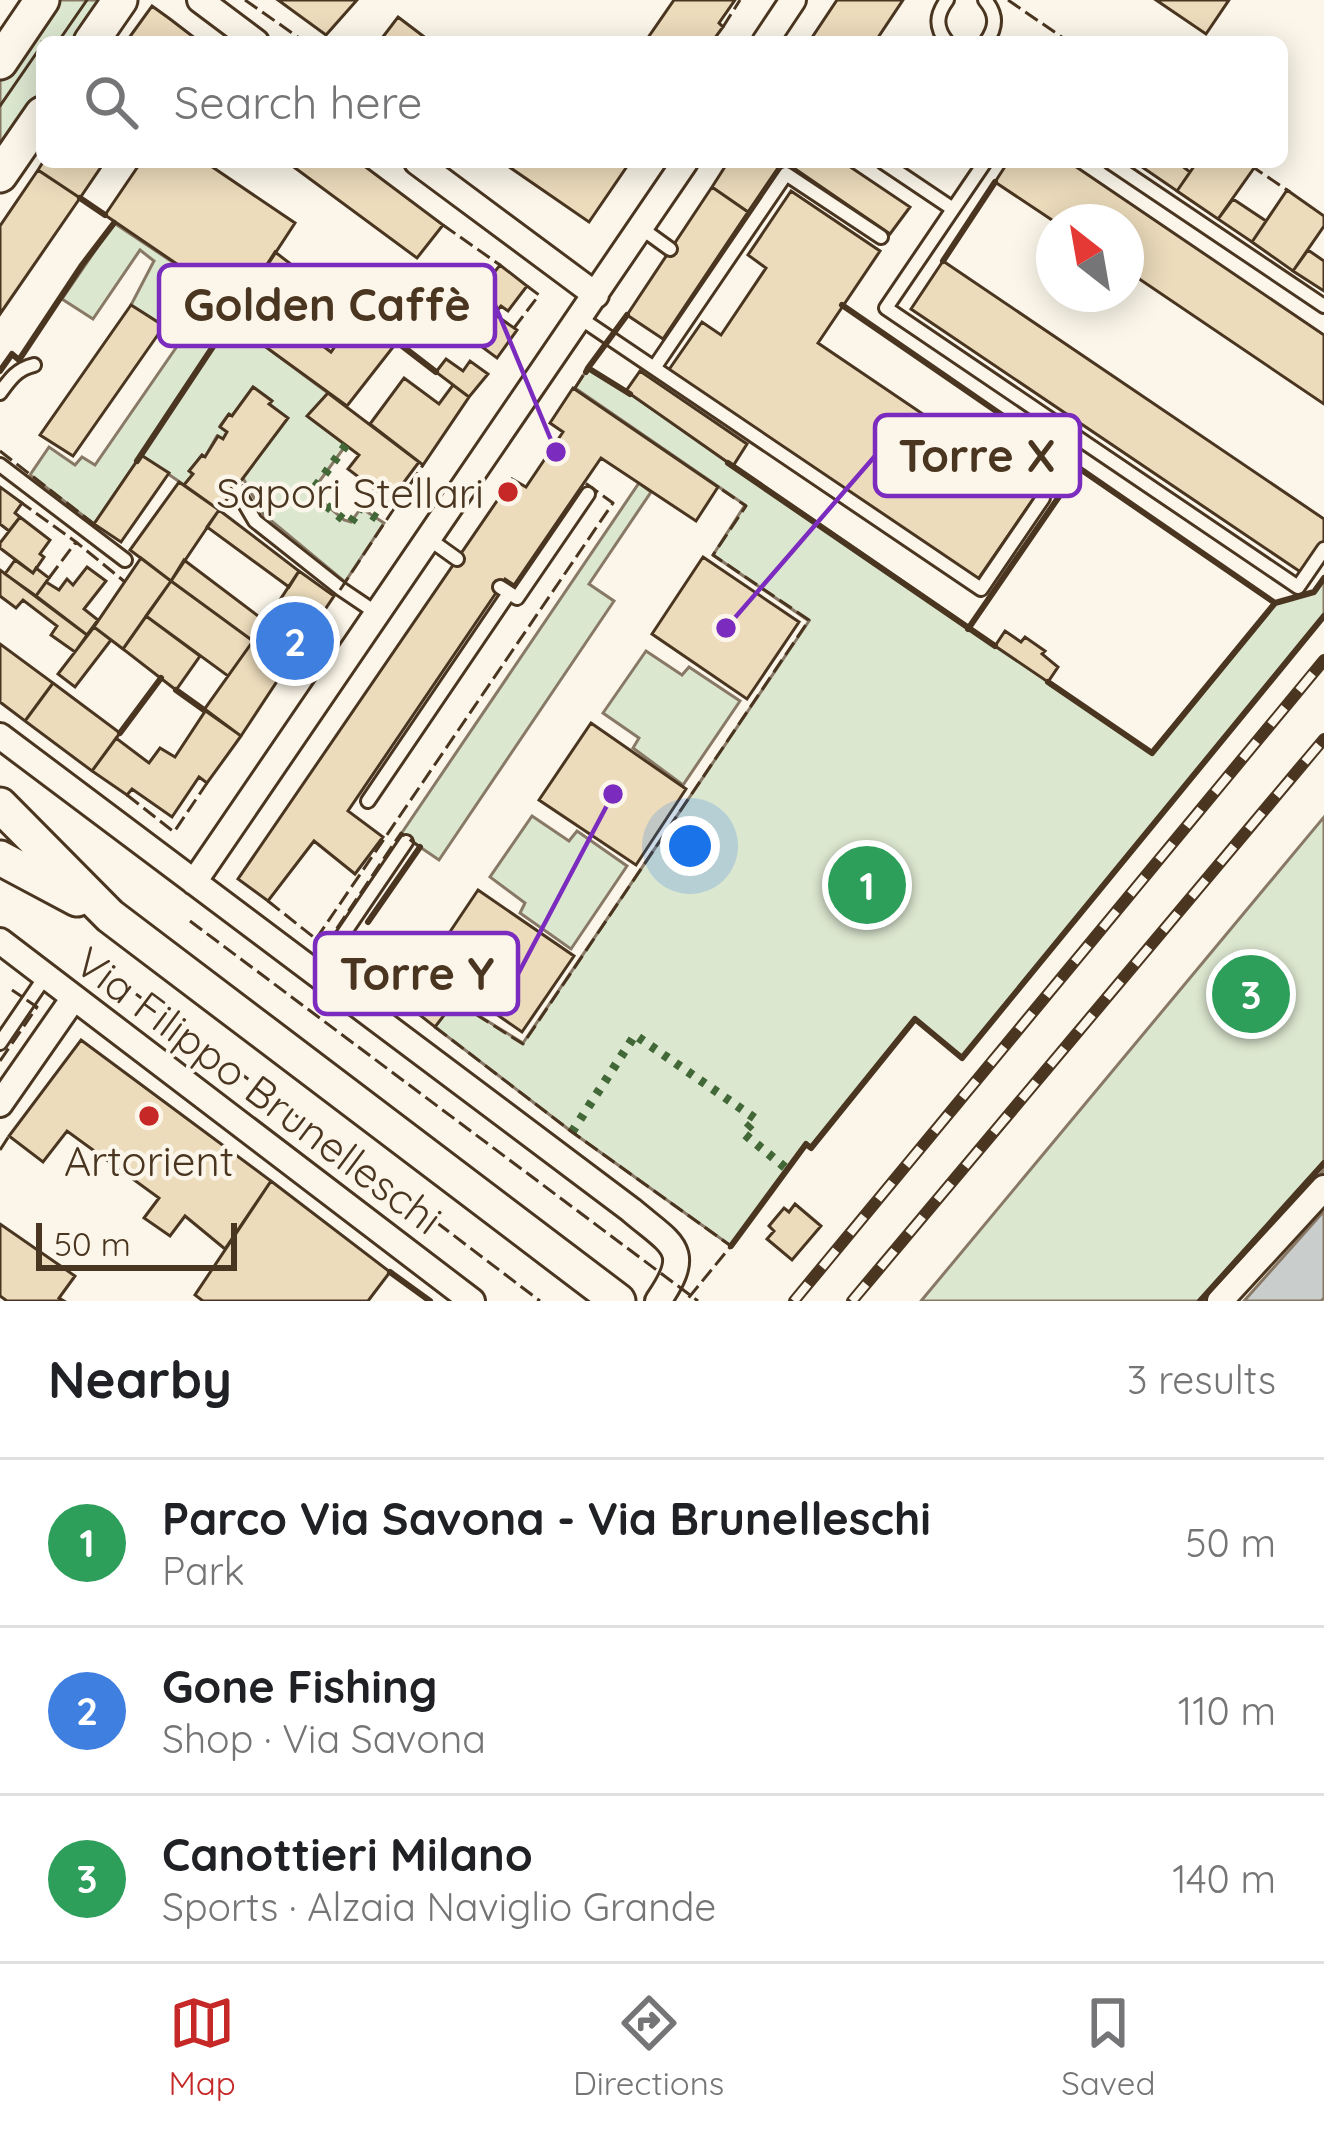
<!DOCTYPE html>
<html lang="en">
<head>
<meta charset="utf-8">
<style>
  :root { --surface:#fff; --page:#f6f6f6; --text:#202124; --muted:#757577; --line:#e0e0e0; --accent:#c62828 }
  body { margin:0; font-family:Quicksand,sans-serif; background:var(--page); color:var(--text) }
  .compass { position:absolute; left:1036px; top:204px; width:108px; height:108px; border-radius:50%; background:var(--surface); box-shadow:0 6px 30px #0003; rotate:329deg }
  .scale { position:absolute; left:36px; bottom:30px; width:201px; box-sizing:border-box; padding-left:12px; border:6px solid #4a3520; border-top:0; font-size:33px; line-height:42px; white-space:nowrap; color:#4a3520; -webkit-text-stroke:9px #fbf6e9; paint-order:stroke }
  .you { position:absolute; left:690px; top:846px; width:42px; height:42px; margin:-30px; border:9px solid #fff; border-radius:50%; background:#1a73e8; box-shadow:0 0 0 18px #1a73e833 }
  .badge { display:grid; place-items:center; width:78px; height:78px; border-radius:50%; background:var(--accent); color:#fff; font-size:39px; font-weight:700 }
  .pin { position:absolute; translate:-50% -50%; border:6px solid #fff; box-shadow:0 3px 12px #0006 }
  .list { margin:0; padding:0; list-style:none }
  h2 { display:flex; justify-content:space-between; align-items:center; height:156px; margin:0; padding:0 48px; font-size:51px }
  h2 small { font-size:39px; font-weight:400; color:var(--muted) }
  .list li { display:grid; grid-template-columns:78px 1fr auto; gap:36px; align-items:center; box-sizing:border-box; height:168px; padding:0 48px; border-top:3px solid var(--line) }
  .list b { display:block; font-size:45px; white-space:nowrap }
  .list p { margin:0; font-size:39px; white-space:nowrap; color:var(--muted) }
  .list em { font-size:39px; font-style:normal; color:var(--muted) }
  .icon { flex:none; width:66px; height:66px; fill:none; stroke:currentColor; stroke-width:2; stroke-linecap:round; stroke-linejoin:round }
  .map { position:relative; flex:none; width:1324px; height:1301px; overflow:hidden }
  .search { position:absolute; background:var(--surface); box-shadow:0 6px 30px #0003; left:36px; right:36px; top:36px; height:132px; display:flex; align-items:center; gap:30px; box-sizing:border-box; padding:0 42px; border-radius:18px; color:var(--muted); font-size:45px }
  .sheet { height:660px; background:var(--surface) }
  nav { display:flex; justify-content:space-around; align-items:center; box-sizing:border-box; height:168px; border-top:3px solid var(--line); background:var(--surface); font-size:33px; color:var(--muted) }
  nav a { display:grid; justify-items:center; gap:6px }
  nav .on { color:var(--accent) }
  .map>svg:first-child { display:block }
</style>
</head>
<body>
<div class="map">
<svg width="1324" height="1301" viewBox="0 0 1324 1301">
  <rect width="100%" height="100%" fill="#fbf6e9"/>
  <path fill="#dce7d0" stroke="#887966" stroke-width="3" d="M49,0H109L79,42H42V96L0,156V71Z
    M114,223L240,307L231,321L328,393L308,416L346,445L316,486L317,497L344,520L351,522L361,508L384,523L345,582L263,514L243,478L287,418L269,404L271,400L253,387L232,416L228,415L220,426L227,432L223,439L217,436L205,457L202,455L190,471L193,474L184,485L141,455L94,524L30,475L49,447L75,465L82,457L95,465L209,300L196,292L171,331L131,305L154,261L140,250L93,319L62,299Z
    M588,368L626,391L1151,752L1275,603L1314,592L1324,578V616L962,1058L915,1020L811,1148L805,1145L731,1246L572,1132L435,1027L445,1013L426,999L434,988L523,1043L809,621L713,555L745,505L575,388Z
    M639,483L651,492L589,584L614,601L439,860L401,834Z
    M646,651L682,675L689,667L740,701L683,785L633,748L639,738L603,713Z
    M532,816L569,841L577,831L627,866L571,949L520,913L525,903L490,877Z
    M1324,817V1170L1212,1301H921Z"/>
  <path fill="#c9cecd" stroke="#887966" stroke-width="3" d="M1324,1211V1298L1321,1301H1244Z"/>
  <path fill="#ecdcbc" stroke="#4a3520" stroke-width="3" d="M278,0H357L326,35Z
    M674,0H735L719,23L723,27L712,42H645Z
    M837,0H903L875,42H809Z
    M1156,0H1229L1206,34Z
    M152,6L170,19L200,42H126Z
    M398,17L431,42H379Z
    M43,162H99L103,164L80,198L38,170Z
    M141,162H205L295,223L240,307L105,215Z
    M287,162H359L443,225L417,258Z
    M502,162H630L589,222Z
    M728,162H782L748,212L712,187Z
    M785,162H843L910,207L890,234Z
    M1008,162H1069L1324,335V404L1126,270V222H1055L995,182Z
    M1146,162H1177L1190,172L1177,191L1142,167Z
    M1197,162H1246L1254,168L1218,219L1177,191Z
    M38,170L80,198L0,314V226Z
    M712,187L748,212L663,339L627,315Z
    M1287,190L1324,216V226L1293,271L1252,242Z
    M791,191L880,251L818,343L1038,492L976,582L668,371L702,322L721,335L766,268L748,255Z
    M1233,199L1266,221L1252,242L1218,219Z
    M1308,250L1324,261V291L1293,271Z
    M275,252L326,291L303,323L255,283Z
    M943,261L1324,519V541L1302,573L911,309Z
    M500,265L527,286L508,311L501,306L494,314L517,330L497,358L466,335L470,331L465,328L451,345L422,325L450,288L457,294L461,290L456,285L463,276L481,289Z
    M249,290L331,352L358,314L397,342L347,406L230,321Z
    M131,305L164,326L73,456L40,435Z
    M446,359L463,371L470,361L488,374L469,397L436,372Z
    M640,371L747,444L733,466L626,391Z
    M404,378L439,404L453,385L469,397L423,465L370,424Z
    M253,387L272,401L269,404L288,418L219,510L184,485L193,474L189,471L202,455L205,457L218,436L223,439L227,432L220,427L229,414L232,416Z
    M573,388L718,487L696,521L601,458L514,585L505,579L500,587L348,811L383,837L355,874L314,841L268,901L238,879L512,479L526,487L563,432L550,423Z
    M328,393L419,462L390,501L348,469L359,455L307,416Z
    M141,455L169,473L121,542L94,524Z
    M179,482L219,510L171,581L130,550Z
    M0,487L22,503L15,513L20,517L9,531L0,524Z
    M219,510L299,571L289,587L207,527Z
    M20,517L50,540L40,554L44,557L33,573L0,548V543Z
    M703,557L799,622L747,699L652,634Z
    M141,558L171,581L123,649L94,627Z
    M15,560L33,573L36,568L49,578L36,596L5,574Z
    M184,560L266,622L253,641L171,581Z
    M87,567L106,581L84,609L98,620L87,635L36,596L46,582L59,590L67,579L73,585Z
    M0,570L87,635L75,652L51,635L57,626L23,600L16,608L0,596Z
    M299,571L334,596L287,666L253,641Z
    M171,581L253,641L228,676L146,616Z
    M146,616L200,656L176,690L123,649Z
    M94,627L111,640L75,687L58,674Z
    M1005,631L1021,642L1025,637L1045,651L1042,654L1058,667L1048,682L995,646Z
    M253,641L287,666L241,736L204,710Z
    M0,644L53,683L25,721L0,702Z
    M53,683L120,733L92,771L25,721Z
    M206,710L241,736L207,783L199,777L172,817L132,789L127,795L92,771L116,738L149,763L160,748L175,757Z
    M591,723L686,789L636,865L539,800Z
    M478,890L574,956L522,1032L427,966Z
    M426,999L445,1014L435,1027L416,1012Z
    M81,1040L271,1181L225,1249L185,1216L170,1236L144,1218L159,1198L67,1131L43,1162L9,1136Z
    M271,1181L390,1272L368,1301H203L195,1295Z
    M795,1204L821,1226L792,1260L767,1239L774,1231L769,1226L784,1208L789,1212Z
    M0,1224L75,1276L59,1298L64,1301H7L0,1296Z"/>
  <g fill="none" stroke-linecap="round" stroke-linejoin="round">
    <defs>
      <path id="lane" d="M985,0C997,14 997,27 986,42
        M947,42C935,27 936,15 947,0
        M883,162L953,209
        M985,162L886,308L1298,587L1324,549
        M1110,162L1324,306
        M641,228L670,249
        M580,318L981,589L1043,498
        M654,368L786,174L881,237
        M0,393C10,379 17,369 34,365
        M0,465L125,560
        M238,492L255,521L341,589L378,614
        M429,539L457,559
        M500,587L517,598L588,494
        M368,801L509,593
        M317,973L406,842
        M0,1043L45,977"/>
      <path id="street" d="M200,0L256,42
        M765,42L793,0
        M417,162L596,295
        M0,736L631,1210C672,1245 694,1249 658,1301
        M194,882L685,162
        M0,941L472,1301
        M0,1104L73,999
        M1220,1301L1324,1188"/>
      <path id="secondary" d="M91,42L120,0
        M0,62L42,0
        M0,175L42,114
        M0,805L110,916L618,1301
        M0,858L77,899"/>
    </defs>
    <use href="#lane" stroke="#4a3520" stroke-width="18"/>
    <use href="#street" stroke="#4a3520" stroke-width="30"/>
    <use href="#secondary" stroke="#4a3520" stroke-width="39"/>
    <use href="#lane" stroke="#fbf6e9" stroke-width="12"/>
    <use href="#street" stroke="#fbf6e9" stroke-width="24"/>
    <use href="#secondary" stroke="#fbf6e9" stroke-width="33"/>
    <path stroke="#4a3520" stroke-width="3" d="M58,42L87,0
      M0,106L42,45"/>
    <defs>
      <path id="rail" d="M794,1301L1324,660
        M852,1301L1324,739"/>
    </defs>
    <use href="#rail" stroke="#4a3520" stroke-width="12"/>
    <use href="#rail" stroke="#fbf6e9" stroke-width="8" stroke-dasharray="22" stroke-linecap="butt"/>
    <path stroke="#436837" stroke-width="9" stroke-dasharray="6 9" stroke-linecap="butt" d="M346,445L316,486L317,498L344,520L351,522L361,508L384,523
      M572,1132L635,1035L756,1119L743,1133L787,1169"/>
    <path stroke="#4a3520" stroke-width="3" stroke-dasharray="15 6" stroke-linecap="butt" d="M245,0L305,42
      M1008,0L1069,42
      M723,27L740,0
      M1250,165L1290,192
      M443,225L500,265
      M514,328L539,295L527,286
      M575,388L588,368
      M0,451L94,524
      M19,501L76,542L125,582
      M49,578L76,542
      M340,590L423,465
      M127,795L174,832L207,783
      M268,901L316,939L416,1012
      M190,921L698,1301
      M316,939L613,503L584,482
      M325,946L401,833L420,847
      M136,994L540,1301
      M426,999L434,988L523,1044L809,620L713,555L746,506L718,487
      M435,1027L572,1132L731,1246L686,1301
      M0,1061L37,1007L12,990
      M0,1150L9,1136"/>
    <path stroke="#4a3520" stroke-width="6" d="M506,40L509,42
      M80,198L105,215
      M943,261L995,182
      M326,291L358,314
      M842,305L1275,603
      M397,342L436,372
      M588,368L627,315
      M0,371L12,354L19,360L82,265L114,223
      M586,372L588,368L630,394
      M137,461L230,321
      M728,463L995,646
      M968,629L1078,469
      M1048,682L1152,753L1275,603L1314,592L1324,578
      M176,690L204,710
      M120,733L161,678
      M368,922L420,847
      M731,1246L806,1144L811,1148L915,1019L962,1058L1324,616
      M390,1272L430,1301
      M1200,1301L1324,1163"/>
  </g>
  <g fill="#c62828" stroke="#fbf6e9" stroke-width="4.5">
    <circle cx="508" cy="492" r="12"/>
    <circle cx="149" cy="1116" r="12"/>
  </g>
  <g text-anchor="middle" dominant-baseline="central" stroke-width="9" stroke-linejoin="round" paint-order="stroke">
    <g font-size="42" fill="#4a3520" stroke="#fbf6e9" text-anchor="end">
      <text x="484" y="492">Sapori Stellari</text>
      <text x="149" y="1160" text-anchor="middle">Artorient</text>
    </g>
    <g font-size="42" fill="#4a3520" stroke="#fbf6e9">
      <text transform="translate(259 1090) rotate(37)">Via Filippo Brunelleschi</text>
    </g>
  </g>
  <path fill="none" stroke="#7b2cbf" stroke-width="4.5" d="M556 452L495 305M726 628L875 456M613 794L518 974"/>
  <g fill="#7b2cbf" stroke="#fbf6e9" stroke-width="4.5">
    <circle cx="556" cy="452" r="12"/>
    <circle cx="726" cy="628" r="12"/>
    <circle cx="613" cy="794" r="12"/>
  </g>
  <g fill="#fbf6e9" stroke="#7b2cbf" stroke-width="4.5">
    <rect x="159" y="265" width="336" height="81" rx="12"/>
    <rect x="875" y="415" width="205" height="81" rx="12"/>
    <rect x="315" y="933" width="203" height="81" rx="12"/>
  </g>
  <g font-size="45" text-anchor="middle" font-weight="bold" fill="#4a3520">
    <text x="327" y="321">Golden Caffè</text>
    <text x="977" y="472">Torre X</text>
    <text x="417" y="990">Torre Y</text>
  </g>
</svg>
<svg class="compass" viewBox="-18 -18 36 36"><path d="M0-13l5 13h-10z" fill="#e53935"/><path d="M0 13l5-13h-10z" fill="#757577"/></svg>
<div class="scale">50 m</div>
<div class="you"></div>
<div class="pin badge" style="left:867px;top:885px;background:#2e9e5b">1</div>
<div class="pin badge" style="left:295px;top:641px;background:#3f7fe0">2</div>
<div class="pin badge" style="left:1251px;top:994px;background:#2e9e5b">3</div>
<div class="search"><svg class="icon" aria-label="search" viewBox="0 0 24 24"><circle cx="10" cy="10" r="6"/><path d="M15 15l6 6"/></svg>Search here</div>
</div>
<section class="sheet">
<h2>Nearby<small>3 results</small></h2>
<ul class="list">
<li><span class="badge" style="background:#2e9e5b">1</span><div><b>Parco Via Savona - Via Brunelleschi</b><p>Park</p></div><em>50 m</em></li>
<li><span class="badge" style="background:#3f7fe0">2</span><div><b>Gone Fishing</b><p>Shop · Via Savona</p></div><em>110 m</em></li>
<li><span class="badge" style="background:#2e9e5b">3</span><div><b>Canottieri Milano</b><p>Sports · Alzaia Naviglio Grande</p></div><em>140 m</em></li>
</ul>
</section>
<nav>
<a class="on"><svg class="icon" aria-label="map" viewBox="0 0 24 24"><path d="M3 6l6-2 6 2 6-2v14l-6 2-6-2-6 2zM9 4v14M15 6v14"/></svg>Map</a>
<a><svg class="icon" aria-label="directions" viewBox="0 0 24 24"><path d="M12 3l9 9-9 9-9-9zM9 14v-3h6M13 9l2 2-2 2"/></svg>Directions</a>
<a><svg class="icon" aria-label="saved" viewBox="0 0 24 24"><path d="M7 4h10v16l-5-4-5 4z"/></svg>Saved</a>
</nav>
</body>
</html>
